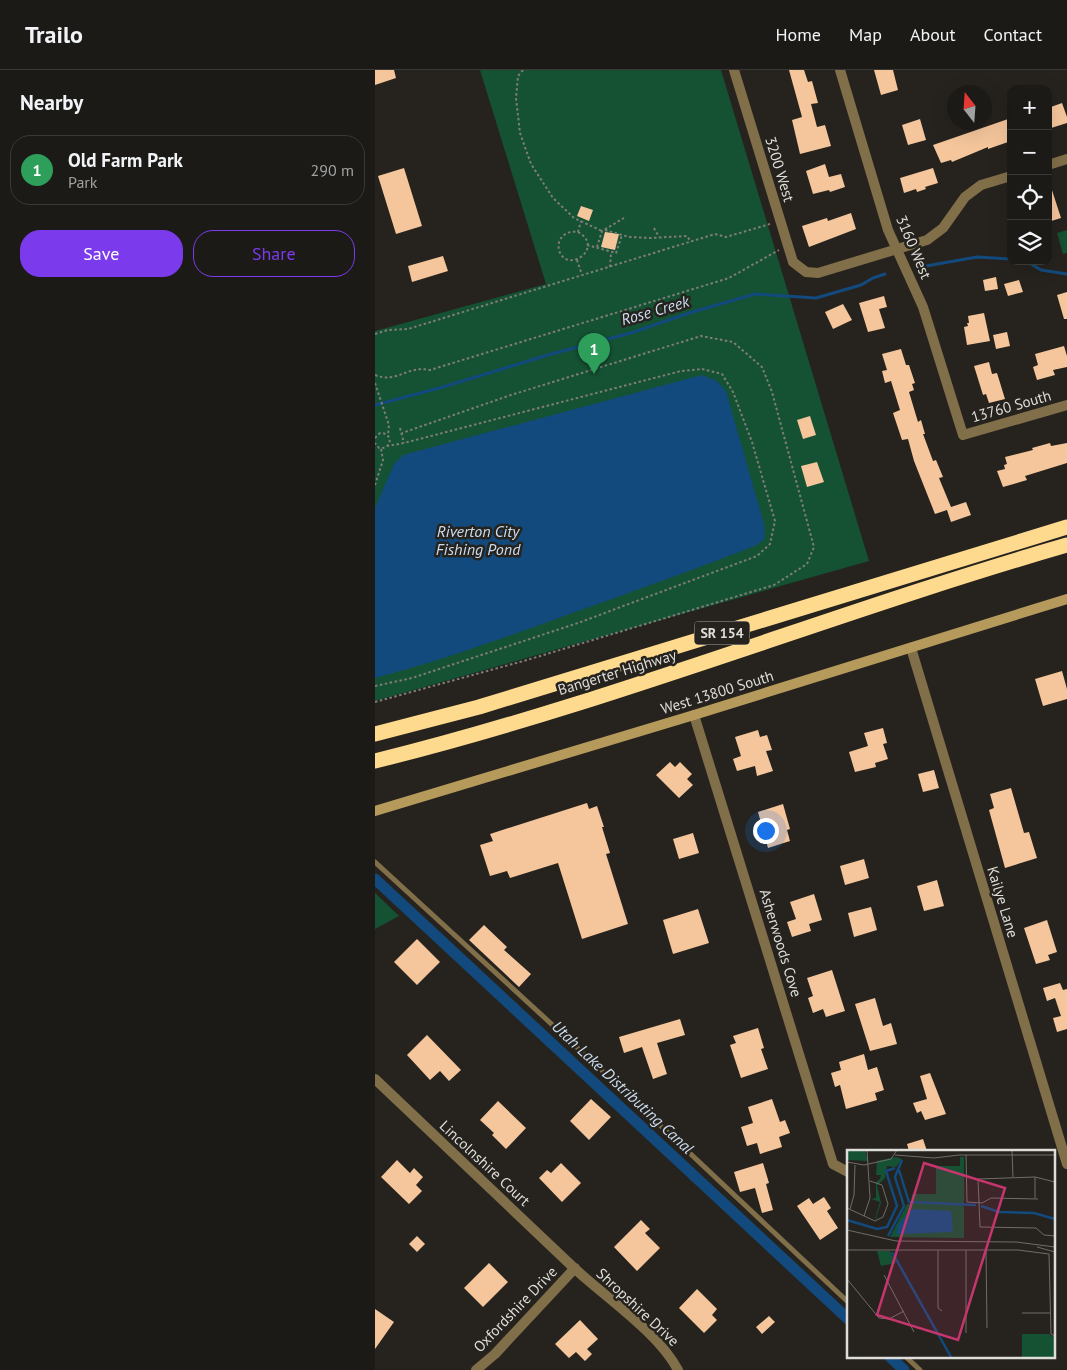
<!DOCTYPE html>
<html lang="en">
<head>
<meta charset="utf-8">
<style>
  :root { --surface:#1c1a16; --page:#292723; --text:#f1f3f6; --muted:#a0a1a1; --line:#3a3835; --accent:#7c3aed }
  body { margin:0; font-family:"PT Sans",sans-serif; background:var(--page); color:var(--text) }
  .controls { position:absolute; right:15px; top:15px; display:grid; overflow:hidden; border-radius:10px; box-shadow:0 5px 20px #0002 }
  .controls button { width:45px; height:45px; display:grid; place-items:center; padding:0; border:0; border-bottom:1px solid var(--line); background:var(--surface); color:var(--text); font:25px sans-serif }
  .compass { position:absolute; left:572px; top:15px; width:45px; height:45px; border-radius:50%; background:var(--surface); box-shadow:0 5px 20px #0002; rotate:343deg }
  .you { position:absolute; left:390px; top:760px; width:18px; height:18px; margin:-12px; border:4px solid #fff; border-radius:50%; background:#1a73e8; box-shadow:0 0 0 8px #1a73e833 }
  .badge { display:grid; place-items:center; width:32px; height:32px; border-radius:50%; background:var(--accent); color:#fff; font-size:16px; font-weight:700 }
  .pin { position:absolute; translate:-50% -41px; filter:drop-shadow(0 1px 2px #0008) }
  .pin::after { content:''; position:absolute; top:26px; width:18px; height:15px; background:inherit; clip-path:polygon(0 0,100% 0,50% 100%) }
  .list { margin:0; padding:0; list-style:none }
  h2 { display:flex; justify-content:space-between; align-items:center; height:65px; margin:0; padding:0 20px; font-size:21px }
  h2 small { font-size:16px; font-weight:400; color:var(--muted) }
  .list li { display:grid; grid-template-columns:32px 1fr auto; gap:15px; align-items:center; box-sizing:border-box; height:70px; margin:0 10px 10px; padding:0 10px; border:1px solid var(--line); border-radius:20px }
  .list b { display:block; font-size:19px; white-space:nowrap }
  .list p { margin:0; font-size:16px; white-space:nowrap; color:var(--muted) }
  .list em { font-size:16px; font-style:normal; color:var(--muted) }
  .actions { display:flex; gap:10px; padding:15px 20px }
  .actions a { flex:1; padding:11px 0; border:1px solid var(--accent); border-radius:20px; text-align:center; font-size:18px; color:var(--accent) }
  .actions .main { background:var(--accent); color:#fff }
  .icon { flex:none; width:28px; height:28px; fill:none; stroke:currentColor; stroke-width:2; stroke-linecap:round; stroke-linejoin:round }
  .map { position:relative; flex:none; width:692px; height:1300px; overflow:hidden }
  header { display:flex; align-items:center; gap:30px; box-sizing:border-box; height:70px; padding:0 25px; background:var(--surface); border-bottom:1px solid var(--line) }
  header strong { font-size:24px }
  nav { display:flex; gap:28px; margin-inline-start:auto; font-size:18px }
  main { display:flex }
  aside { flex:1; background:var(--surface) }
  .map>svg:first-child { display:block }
</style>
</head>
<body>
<header>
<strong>Trailo</strong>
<nav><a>Home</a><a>Map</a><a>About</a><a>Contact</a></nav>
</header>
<main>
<aside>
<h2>Nearby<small></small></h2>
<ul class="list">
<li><span class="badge" style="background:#2e9e5b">1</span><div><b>Old Farm Park</b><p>Park</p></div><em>290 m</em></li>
</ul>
<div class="actions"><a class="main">Save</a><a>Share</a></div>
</aside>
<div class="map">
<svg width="692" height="1300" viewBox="0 0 692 1300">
  <rect width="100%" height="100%" fill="#26231e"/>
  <path fill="#155133" d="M105,0H346L494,491L0,631V261L171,214Z
    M692,160V183L688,184L682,163Z
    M0,823L24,846L0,859Z"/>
  <path fill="#124a7d" d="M327,305L342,311L351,321L389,454L390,468L382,475C319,500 256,522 192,545C129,568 65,591 0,608V438L19,394L28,385Z"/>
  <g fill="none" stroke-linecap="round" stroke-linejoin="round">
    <path stroke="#124a7d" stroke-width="3" d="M651,191L666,200L692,204
      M551,196L602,187L636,189
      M0,335L68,317L173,285L259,262L314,243L380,224L441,228L486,215L498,208L510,204"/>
    <path stroke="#124a7d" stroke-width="11" d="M0,809L473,1249
      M514,1286L529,1300"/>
  </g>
  <path fill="#f5c69c" d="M0,0H19L21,8L0,15Z
    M414,0H429L433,12L437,11L443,33L436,34L442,57L450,55L456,76L425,84L417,50L427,47Z
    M499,0H518L523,20L506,25Z
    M687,33L692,47V53L673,59V38Z
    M636,48V71L613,79V77L577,92L576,90L566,93L558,75Z
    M545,49L551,70L533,75L527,55Z
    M450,94L454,107L466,104L470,117L455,122L454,120L438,124L431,101Z
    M29,98L47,156L21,164L3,106Z
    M558,98L563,113L550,117L551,119L542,122L541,119L529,123L525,108Z
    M675,114L686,148L673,152V115Z
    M206,136L218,140L214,151L202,146Z
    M476,143L481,159L434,177L427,156L452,148L453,151Z
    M230,162L244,164L240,180L226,177Z
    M68,186L73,201L37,212L33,196Z
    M621,207L623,219L610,221L608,210Z
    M644,210L648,222L633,226L629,214Z
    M692,222V249H689L682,225Z
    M509,226L512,237L504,239L510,258L493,262L484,233Z
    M468,234L477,250L458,259L450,242Z
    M609,243L615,271L592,275L589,257L593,256L592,253H594L593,246Z
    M632,262L635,276L621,279L618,265Z
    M689,276L692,286V297L678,300L680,305L662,310L658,297L663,295L660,284Z
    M526,279L531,295H534L540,313L537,314L539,320L534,322L543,352L546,350L550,364H548L558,391L561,390L568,407L564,408L576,437L591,432L596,445L576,452L572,440L560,444L539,391L533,369L527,370L518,343L525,340L516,311L510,313L507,301L512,300L507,284Z
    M614,292L617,304L622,303L630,329L614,333L611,324L608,325L599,296Z
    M435,346L441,365L428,369L422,350Z
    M675,373L676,376L692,373V393L650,406L652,410L628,417L622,401L630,399L629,395L632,394L630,387L658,380L657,378Z
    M442,392L449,412L432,417L426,396Z
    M687,601L692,619V629L668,636L660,609Z
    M508,658L512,673L508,674L513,689L500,693L501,697L480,702L474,682L493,676L489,663Z
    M383,660L385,667L392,665L397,680L391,681L398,701L382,706L380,696L362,701L358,689L366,686L360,667Z
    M295,692L300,697L305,692L317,704L312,709L318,715L304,728L281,705Z
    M559,700L564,718L548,722L543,704Z
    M636,718L649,763L654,762L662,788L630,798L614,740L619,738L615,724Z
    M212,733L214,739L222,736L229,757H227L235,783L231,784L253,854L207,869L183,793L135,808L132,801L115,806L105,775L118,771L115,764Z
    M408,734L415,759L412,760L415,771L393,778L383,742Z
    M318,763L324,783L304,789L298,769Z
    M489,789L494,808L470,815L465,796Z
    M562,810L569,836L549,841L542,816Z
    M439,824L447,850L434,854L436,861L417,867L412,852L421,849L415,832Z
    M496,837L502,860L479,867L473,843Z
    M323,839L334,873L298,884L288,850Z
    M672,850L682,882L673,885L675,890L661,894L649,858Z
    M109,855L132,877L129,880L156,904L144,917L94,870Z
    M42,869L65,892L42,915L19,892Z
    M457,900L470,941L451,947L448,939L438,943L433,928L438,926L432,908Z
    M685,913L688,920L692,919V959L682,962L678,948L686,946L680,928L672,931L668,918Z
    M500,928L508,956L516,953L522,974L495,981L480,934Z
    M305,949L310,965L282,973L292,1004L278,1009L267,977L249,983L244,967Z
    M383,958L389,978L386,979L393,999L366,1008L355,975L361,973L358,966Z
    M52,965L86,1000L74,1011L65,1001L55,1010L32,985Z
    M489,984L493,1000L502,997L509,1020L500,1023L502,1030L471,1039L465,1015L460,1017L456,1003L466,1000L464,992Z
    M555,1003L571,1044L550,1050L546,1041L542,1043L538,1033L552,1029L545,1006Z
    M216,1029L236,1047L214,1070L195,1051Z
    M397,1029L405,1052L410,1050L415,1063L404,1067L407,1077L385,1084L382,1073L372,1076L366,1057L378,1053L373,1037Z
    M123,1031L151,1058L131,1079L117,1065L119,1063L105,1050Z
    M548,1069L552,1081H534L532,1074Z
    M22,1090L35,1103L39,1098L48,1107L41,1115L47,1121L34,1134L6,1107Z
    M186,1093L206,1113L187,1132L164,1108L172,1100L176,1103Z
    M388,1093L394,1113L391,1114L398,1140L387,1143L380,1118L365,1122L359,1102Z
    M449,1127L456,1138L452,1141L463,1158L445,1170L422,1136L434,1128L438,1134Z
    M266,1150L275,1159L270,1163L285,1178L262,1201L239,1177Z
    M42,1166L50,1174L42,1182L34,1174Z
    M114,1193L133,1212L108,1237L89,1218Z
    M322,1219L342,1239L337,1245L342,1250L329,1263L304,1238Z
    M0,1239L19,1252L0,1279Z
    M394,1246L400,1252L387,1264L381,1257Z
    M205,1250L223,1269L212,1279L217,1284L210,1291L201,1282L194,1288L180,1274Z"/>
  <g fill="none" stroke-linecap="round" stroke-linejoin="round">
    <path stroke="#7f7d78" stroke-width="2" stroke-dasharray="2.5 2.5" stroke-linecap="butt" d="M148,0L143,6L141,28L145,63L156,94L178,128L199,148L227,161
      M279,158L284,167
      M230,160L254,167L275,168L312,166L316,172
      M203,162C231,178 191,205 184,180C181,167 193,160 203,162L206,151
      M212,175L241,183L247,165
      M222,177L227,161L249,148
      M202,190L207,205
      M235,197L236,183
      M0,264L13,260L33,259L340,164L351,167L395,154
      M0,305C22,314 32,295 55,300L354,208L404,180
      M0,313L14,355L13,365
      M25,358L29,373
      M0,368L5,363C19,363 17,380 4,378L0,373
      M0,415L8,390L6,379
      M0,616L37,608L203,553L382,486L395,474L400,451L377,372L358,322L347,304L327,299L306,301L29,373L13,376
      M0,632L152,590L399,515L432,494L439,477L397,322L387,297L358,272L326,266L136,325L27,363"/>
    <path stroke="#816f49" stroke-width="5" d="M0,792L220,994L473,1232
      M530,1286L545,1300"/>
    <path stroke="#816f49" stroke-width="10" d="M359,0L418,192L431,202L443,203L552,170L568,158L590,127L606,115L636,106
      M465,0L513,160L548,237L588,365L692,335
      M673,95L692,89
      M536,578L692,1094
      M319,645L458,1094L473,1102
      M0,1009C66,1072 132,1135 198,1197C230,1227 283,1262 303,1300
      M101,1300L120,1284L200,1198"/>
    <path stroke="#b69a5c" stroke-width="10" d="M0,741L319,645L692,529"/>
    <path stroke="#feda8e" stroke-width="15" d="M0,664L104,637L692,457
      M0,691C235,633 460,542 692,475"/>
  </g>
  <g text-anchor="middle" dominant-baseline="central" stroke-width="5" stroke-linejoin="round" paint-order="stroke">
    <rect fill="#26231e" stroke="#a7a5a1" stroke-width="1" x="319.5" y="551.5" width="55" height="23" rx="4"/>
    <g font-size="14" font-weight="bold" fill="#deddd9">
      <text x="347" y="563">SR 154</text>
    </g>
    <g font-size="15" fill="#deddd9" stroke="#26231e">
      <text transform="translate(405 99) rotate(73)">3200 West</text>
      <text transform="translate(539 177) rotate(67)">3160 West</text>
      <text transform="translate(636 336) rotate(-16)">13760 South</text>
      <text transform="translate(242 602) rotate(-17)">Bangerter Highway</text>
      <text transform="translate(342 622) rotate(-17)">West 13800 South</text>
      <text transform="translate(628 832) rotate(73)">Kailye Lane</text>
      <text transform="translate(406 873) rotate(73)">Asherwoods Cove</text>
      <text transform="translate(110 1093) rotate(43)">Lincolnshire Court</text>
      <text transform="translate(263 1237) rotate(43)">Shropshire Drive</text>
      <text transform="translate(140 1239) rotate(-46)">Oxfordshire Drive</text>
    </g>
    <g font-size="16" font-style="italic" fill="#ccddf0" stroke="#26231e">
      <text transform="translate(280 240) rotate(-16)">Rose Creek</text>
      <text x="103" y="461">Riverton City<tspan x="103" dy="18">Fishing Pond</tspan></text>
      <text transform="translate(248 1017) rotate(43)">Utah Lake Distributing Canal</text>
    </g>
  </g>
  <g transform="translate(472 1080)">
    <rect width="208" height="208" fill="#26231e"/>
    <path d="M0,0H18L21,11L0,10ZM49,7L55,9L49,17L40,16L38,28L30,36L34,53L29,67L32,69L28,68L33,52L24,49L29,48V32L33,29L34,25H29L30,11ZM113,7H117V88L43,87L60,54H64L65,44H89V16H113ZM30,101H43L49,113L34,116ZM175,184H202L207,187V207H175Z" fill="#155133"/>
    <path d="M66,59L104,61L106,82L49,84L52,73Z" fill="#124a7d"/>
    <path fill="none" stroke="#124a7d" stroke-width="2.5" d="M52,20L62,52L129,55M134,56L152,62L187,63L208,69M0,70L30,79L40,77L50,56L39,21L48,18M41,86L57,56L48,27L55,10M45,102L104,207"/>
    <path fill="none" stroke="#706d69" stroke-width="1" d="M165,0L166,27M48,5L87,8L112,5H208M119,5L120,52L135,53L144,48L191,49M0,12L17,15L44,9L50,0M208,32L188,27L131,29L133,77L189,78L197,85L208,86M188,48V27M0,58L28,71L36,67L41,54L35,35L23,31M3,59L7,45L8,15M17,66L23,48L20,0M0,80L49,91L169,92L208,97M190,97L208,102M0,100H171L202,104L204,184L208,186M91,100V158L95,161M139,100L140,178M37,125L67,182M0,129L32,168L42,169L57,161M175,163H204M119,183V100"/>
    <path fill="#c6366e" fill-opacity="0.15" stroke="#c6366e" stroke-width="2.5" d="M77,13L158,38L111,190L30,165Z"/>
    <rect width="208" height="208" fill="none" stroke="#deddd9" stroke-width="2.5"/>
  </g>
</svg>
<div class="controls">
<button>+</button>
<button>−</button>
<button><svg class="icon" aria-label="locate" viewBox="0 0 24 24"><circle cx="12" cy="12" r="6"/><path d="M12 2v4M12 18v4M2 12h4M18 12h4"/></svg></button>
<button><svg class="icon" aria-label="layers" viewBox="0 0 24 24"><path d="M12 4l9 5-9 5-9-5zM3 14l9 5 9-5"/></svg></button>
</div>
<svg class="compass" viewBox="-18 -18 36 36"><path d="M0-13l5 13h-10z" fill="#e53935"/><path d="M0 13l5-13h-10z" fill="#a0a1a1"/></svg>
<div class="you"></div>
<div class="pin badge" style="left:219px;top:304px;background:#2e9e5b">1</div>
</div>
</main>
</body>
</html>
